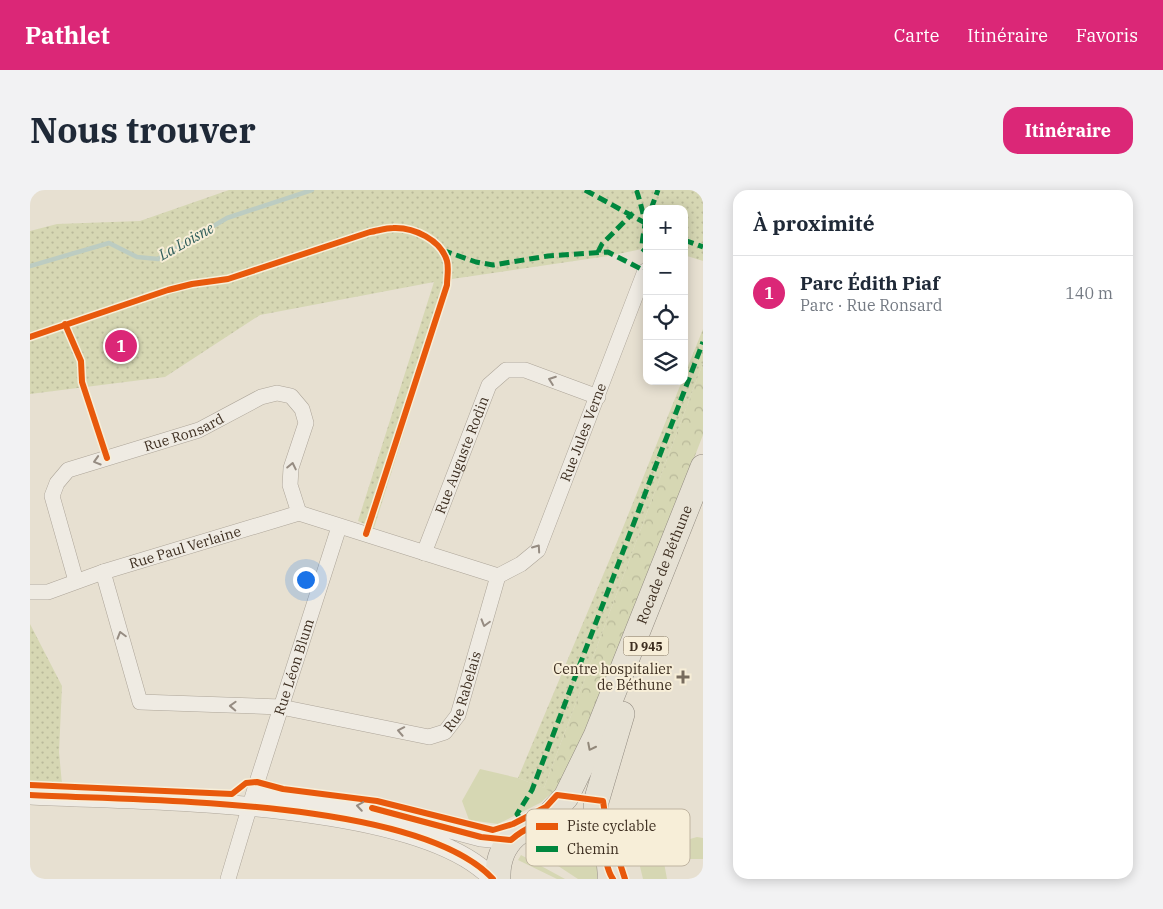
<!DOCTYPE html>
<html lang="fr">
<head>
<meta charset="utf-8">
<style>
  :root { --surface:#fff; --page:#f2f2f3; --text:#1f2937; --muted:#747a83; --line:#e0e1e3; --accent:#db2777 }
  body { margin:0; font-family:"IBM Plex Serif",serif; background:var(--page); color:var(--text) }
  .controls { position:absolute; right:15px; top:15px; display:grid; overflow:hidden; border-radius:10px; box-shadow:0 2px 12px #0003 }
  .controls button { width:45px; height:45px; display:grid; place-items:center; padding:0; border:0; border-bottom:1px solid var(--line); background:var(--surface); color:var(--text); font:25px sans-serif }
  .you { position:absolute; left:275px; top:389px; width:18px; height:18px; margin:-12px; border:4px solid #fff; border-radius:50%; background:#1a73e8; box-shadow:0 0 0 8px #1a73e833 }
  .badge { display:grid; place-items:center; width:32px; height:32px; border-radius:50%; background:var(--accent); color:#fff; font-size:16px; font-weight:700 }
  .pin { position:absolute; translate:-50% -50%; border:2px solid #fff; box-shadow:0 1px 5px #0006 }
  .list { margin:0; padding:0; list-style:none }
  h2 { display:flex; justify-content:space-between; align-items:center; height:65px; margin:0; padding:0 20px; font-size:21px }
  h2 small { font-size:16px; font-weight:400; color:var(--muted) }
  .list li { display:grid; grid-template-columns:32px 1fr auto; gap:15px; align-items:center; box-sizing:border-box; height:75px; padding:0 20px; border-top:1px solid var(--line) }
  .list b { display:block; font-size:19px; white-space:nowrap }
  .list p { margin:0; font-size:16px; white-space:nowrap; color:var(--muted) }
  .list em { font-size:16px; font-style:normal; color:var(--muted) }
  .icon { flex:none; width:28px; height:28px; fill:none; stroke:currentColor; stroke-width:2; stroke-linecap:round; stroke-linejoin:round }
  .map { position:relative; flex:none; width:673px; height:689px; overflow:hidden; border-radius:15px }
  header { display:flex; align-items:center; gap:30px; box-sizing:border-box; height:70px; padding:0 25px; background:var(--accent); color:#fff }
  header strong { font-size:24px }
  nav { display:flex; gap:28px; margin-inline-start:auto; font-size:18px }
  .intro { display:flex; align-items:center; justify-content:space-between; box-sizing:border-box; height:120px; padding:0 30px }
  h1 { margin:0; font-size:35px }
  .button { padding:12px 22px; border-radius:15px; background:var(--accent); color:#fff; font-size:18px; font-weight:700 }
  main { display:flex; gap:30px; padding:0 30px }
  aside { flex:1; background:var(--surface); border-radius:15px; box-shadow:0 2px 12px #0003 }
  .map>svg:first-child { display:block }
</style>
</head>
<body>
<header>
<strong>Pathlet</strong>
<nav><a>Carte</a><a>Itinéraire</a><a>Favoris</a></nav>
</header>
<div class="intro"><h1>Nous trouver</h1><a class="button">Itinéraire</a></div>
<main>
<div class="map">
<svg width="673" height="689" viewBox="0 0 673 689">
  <defs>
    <pattern id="forest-crowns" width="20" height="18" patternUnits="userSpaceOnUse" patternTransform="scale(1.25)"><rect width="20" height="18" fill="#d6d7b3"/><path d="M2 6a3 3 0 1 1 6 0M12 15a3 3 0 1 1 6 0" fill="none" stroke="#b9b99a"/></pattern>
    <pattern id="park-dots" width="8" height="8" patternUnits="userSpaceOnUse" patternTransform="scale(1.25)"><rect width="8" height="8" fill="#d6d7b3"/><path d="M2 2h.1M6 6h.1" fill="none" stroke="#b9b99a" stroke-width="1.8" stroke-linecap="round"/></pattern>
  </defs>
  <rect width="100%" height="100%" fill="#e7e0d1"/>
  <path fill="#d6d7b3" d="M450,579L488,588L520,600L512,612L468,634L439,630L432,611Z
    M597,623L639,647L644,655L631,656L637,689H613Z
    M528,644C556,649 565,663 570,689H548L516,668L496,658L508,649Z
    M667,647L673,648V669H660L655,659L660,649Z
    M491,665L535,689H527L488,670Z"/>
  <path fill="url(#forest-crowns)" d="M673,173V245L545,575L526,600L511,612L519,601L514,598Z"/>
  <path fill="url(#park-dots)" d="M199,0H673V71L654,65V19H617V58L578,66L422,89L344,338L328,331L404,92L230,125L135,187L0,204V41L27,34L110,31Z
    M673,139V173L514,598L488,588L592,340L652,191H654V186Z
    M0,434L32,496L29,562L32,594L0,591Z"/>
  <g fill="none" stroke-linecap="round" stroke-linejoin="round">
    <path stroke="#bcccc2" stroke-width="4.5" d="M0,76L79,53L107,67L128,69L197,28L282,0"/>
    <defs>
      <g id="minor">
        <path id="s1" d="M394,363L459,195L476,180H495L568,207"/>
        <path id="s2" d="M73,382L110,512L251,517L399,547L415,542L428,525L468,386"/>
        <path id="s3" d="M468,386L491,374L508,360L615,81"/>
        <path id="s4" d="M46,391L22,306L27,293L38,280L169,240L231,207L247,203L261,206L272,219L276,233L261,278L260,295L269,323"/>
        <path id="s5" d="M0,402H18L73,382L269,323L468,386"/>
        <path id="s6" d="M198,689L227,592L309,337"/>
      </g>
      <path id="tertiary" d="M0,605C110,611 388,608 463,689
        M220,616L239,606L305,612L341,618L451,647L481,650"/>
      <g id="primary">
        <path id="s7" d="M514,631L536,607L566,546L673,277"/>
        <path d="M571,655L566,629V612L592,524"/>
        <path d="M468,689C465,611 585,613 580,689"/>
      </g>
    </defs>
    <use href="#minor" stroke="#ada599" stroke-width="16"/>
    <use href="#tertiary" stroke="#ada599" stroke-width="20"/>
    <use href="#primary" stroke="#928b80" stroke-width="26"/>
    <use href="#minor" stroke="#efebe3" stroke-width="15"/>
    <use href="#tertiary" stroke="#efebe3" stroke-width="19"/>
    <use href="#primary" stroke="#e6e1d4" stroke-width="25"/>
    <path stroke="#00873e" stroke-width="5" stroke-dasharray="10 5" stroke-linecap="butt" d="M555,0L617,34
      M606,0C608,2 615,31 615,34C614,42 612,49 612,58L617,63
      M621,19L628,0
      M654,50L673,57
      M412,60L446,72L463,75L518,66L578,62L615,81L617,76
      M568,62L572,54L603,23
      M490,628L487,624L502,600L673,152"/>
    <defs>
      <path id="cycleway" d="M35,134L51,171L52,192L77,268
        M0,147L138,100L162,94L198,89L340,42C347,41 356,38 363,38C384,37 411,50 417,71C419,79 417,87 417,95L336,344
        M0,595L202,604L216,593L227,592L253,599L347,611L463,640L483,634L516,617L527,605L573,611L576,631L595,689
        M0,605C110,611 388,608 463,689
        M342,618L451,647L481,650C508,626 551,621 571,656C577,667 576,680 583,689"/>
    </defs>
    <use href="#cycleway" stroke="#f7eed8" stroke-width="9"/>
    <use href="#cycleway" stroke="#e8590c" stroke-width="6"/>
  </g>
  <defs><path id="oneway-chevron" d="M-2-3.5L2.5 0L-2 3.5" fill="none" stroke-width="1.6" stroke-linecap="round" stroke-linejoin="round" transform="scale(1.25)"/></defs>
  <g stroke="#968c82">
    <use href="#oneway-chevron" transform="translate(522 190) rotate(-160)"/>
    <use href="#oneway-chevron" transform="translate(67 271) rotate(163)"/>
    <use href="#oneway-chevron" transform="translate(262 276) rotate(-78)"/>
    <use href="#oneway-chevron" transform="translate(507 358) rotate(-55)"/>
    <use href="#oneway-chevron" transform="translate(455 433) rotate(106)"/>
    <use href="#oneway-chevron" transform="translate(91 445) rotate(-106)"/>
    <use href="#oneway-chevron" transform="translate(203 516) rotate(-178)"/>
    <use href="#oneway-chevron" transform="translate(371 541) rotate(-169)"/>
    <use href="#oneway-chevron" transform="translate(330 616) rotate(-171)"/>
  </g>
  <use stroke="#92887a" href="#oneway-chevron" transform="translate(561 557) rotate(117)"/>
  <path fill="#786c5e" stroke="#f7eed8" stroke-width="2" d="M650.5 479.5h5v5h5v5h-5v5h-5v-5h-5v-5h5z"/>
  <g text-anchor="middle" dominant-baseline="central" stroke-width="4" stroke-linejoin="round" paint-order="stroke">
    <rect fill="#f7eed8" stroke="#756857" stroke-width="1" x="593.5" y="446.5" width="45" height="19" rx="4"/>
    <g font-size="12" font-weight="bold" fill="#3d2e20">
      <text x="616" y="456">D 945</text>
    </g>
    <g font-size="14" fill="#3d2e20" stroke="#f7eed8">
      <text stroke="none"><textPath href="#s4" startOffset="241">Rue Ronsard</textPath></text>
      <text stroke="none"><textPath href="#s3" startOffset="174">Rue Jules Verne</textPath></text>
      <text stroke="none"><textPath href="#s1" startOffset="105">Rue Auguste Rodin</textPath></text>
      <text stroke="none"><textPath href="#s5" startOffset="162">Rue Paul Verlaine</textPath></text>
      <text stroke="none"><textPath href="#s7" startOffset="285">Rocade de Béthune</textPath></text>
      <text stroke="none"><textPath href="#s6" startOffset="222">Rue Léon Blum</textPath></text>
      <text stroke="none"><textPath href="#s2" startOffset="489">Rue Rabelais</textPath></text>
    </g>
    <g font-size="14" fill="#3d2e20" stroke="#f7eed8" text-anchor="end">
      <text x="642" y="479">Centre hospitalier<tspan x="642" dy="16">de Béthune</tspan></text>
    </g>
    <g font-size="15" font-style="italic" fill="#2f5d5a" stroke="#f7eed8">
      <text transform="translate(156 51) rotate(-29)">La Loisne</text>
    </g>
  </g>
  <rect x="496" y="619" width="164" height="57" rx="8" fill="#f7eed8" stroke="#bfb4a1" stroke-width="1"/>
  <rect x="506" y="633" width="22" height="7" fill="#e8590c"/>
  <rect x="506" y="656" width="22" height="6" fill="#00873e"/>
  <g font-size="14" fill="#3d2e20">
    <text x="537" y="641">Piste cyclable</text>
    <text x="537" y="664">Chemin</text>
  </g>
</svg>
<div class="controls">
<button>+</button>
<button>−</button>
<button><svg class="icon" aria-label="locate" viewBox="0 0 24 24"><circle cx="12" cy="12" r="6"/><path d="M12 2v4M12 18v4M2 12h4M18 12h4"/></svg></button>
<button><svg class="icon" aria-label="layers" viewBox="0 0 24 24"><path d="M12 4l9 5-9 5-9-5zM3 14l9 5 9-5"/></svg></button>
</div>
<div class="you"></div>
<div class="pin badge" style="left:91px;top:156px">1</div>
</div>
<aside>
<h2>À proximité<small></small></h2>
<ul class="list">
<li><span class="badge">1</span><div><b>Parc Édith Piaf</b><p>Parc · Rue Ronsard</p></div><em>140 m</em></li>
</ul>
</aside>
</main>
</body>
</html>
